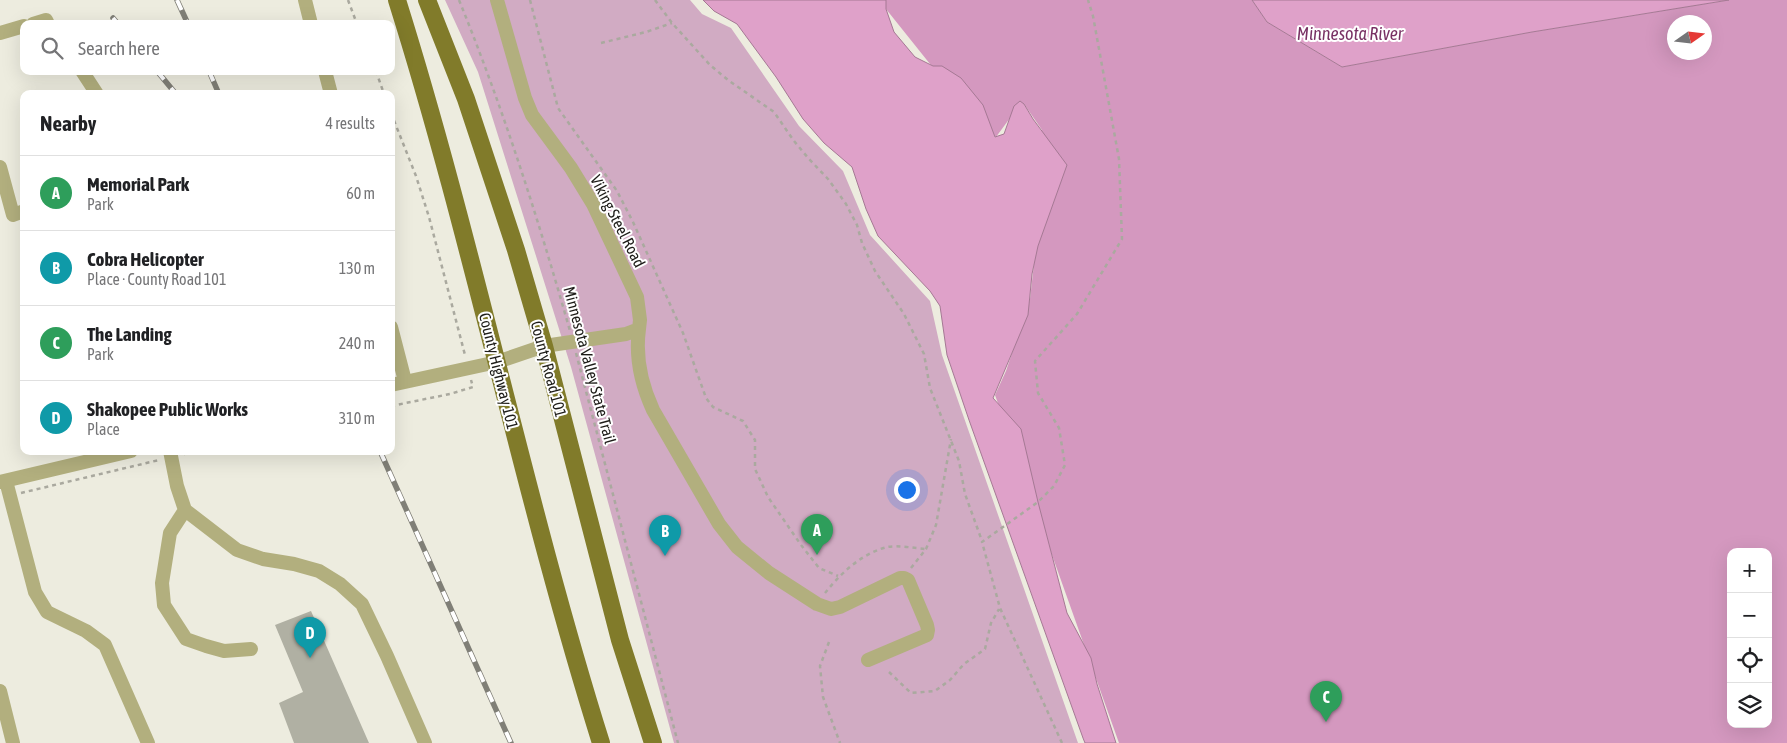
<!DOCTYPE html>
<html lang="en">
<head>
<meta charset="utf-8">
<style>
  :root { --surface:#fff; --page:#f6f6f6; --text:#202124; --muted:#757577; --line:#e0e0e0; --accent:#b74096 }
  body { margin:0; font-family:"Asap Condensed",sans-serif; background:var(--page); color:var(--text) }
  .controls { position:absolute; right:15px; bottom:15px; display:grid; overflow:hidden; border-radius:10px; box-shadow:0 5px 20px #0002 }
  .controls button { width:45px; height:45px; display:grid; place-items:center; padding:0; border:0; border-bottom:1px solid var(--line); background:var(--surface); color:var(--text); font:25px sans-serif }
  .compass { position:absolute; left:1667px; top:15px; width:45px; height:45px; border-radius:50%; background:var(--surface); box-shadow:0 5px 20px #0002; rotate:76deg }
  .you { position:absolute; left:906px; top:489px; width:18px; height:18px; margin:-12px; border:4px solid #fff; border-radius:50%; background:#1a73e8; box-shadow:0 0 0 8px #1a73e833 }
  .badge { display:grid; place-items:center; width:32px; height:32px; border-radius:50%; background:var(--accent); color:#fff; font-size:16px; font-weight:700 }
  .pin { position:absolute; translate:-50% -41px; filter:drop-shadow(0 1px 2px #0008) }
  .pin::after { content:''; position:absolute; top:26px; width:18px; height:15px; background:inherit; clip-path:polygon(0 0,100% 0,50% 100%) }
  .list { margin:0; padding:0; list-style:none }
  h2 { display:flex; justify-content:space-between; align-items:center; height:65px; margin:0; padding:0 20px; font-size:21px }
  h2 small { font-size:16px; font-weight:400; color:var(--muted) }
  .list li { display:grid; grid-template-columns:32px 1fr auto; gap:15px; align-items:center; box-sizing:border-box; height:75px; padding:0 20px; border-top:1px solid var(--line) }
  .list b { display:block; font-size:19px; white-space:nowrap }
  .list p { margin:0; font-size:16px; white-space:nowrap; color:var(--muted) }
  .list em { font-size:16px; font-style:normal; color:var(--muted) }
  .icon { flex:none; width:28px; height:28px; fill:none; stroke:currentColor; stroke-width:2; stroke-linecap:round; stroke-linejoin:round }
  .map { position:relative; flex:none; width:1787px; height:743px; overflow:hidden }
  .search { position:absolute; background:var(--surface); box-shadow:0 5px 20px #0002; left:20px; top:20px; width:375px; height:55px; display:flex; align-items:center; gap:12px; box-sizing:border-box; padding:0 18px; border-radius:10px; color:var(--muted); font-size:19px }
  .panel { position:absolute; background:var(--surface); box-shadow:0 5px 20px #0002; left:20px; top:90px; width:375px; height:365px; border-radius:10px }
  .map>svg:first-child { display:block }
</style>
</head>
<body>
<div class="map">
<svg width="1787" height="743" viewBox="0 0 1787 743">
  <rect width="100%" height="100%" fill="#edecdf"/>
  <path fill="#d1abc3" d="M445,0H690L702,14L731,28L799,126L843,171L870,235L930,301L942,355L1078,743H674L571,367L478,72Z"/>
  <path fill="#d498bf" fill-rule="evenodd" d="M886,0H1252L1267,22L1342,67L1532,32L1729,0H1787V743H1119L995,395L1006,371L1030,299L1034,264L1042,130L1024,104L1010,118L996,137L930,64L886,9ZM1674,22H1704V52H1674ZM1731,552H1768V724H1731Z"/>
  <path fill="#dfa1c9" stroke="#a57994" d="M703,0H886V9L894,32L915,57L933,66H942L961,78L983,105L995,137L1004,134L1014,106L1020,101L1024,104L1033,119L1067,165L1038,246L1032,274L1028,315L993,398L1021,429L1038,502L1067,613L1091,658L1097,684L1116,743H1085L1083,738L969,420L947,355L940,306L930,291L878,236L866,209L852,167L824,143L803,119L776,77L737,24L714,11Z
    M1252,0H1729L1532,32L1342,67L1267,22Z"/>
  <path fill="#b0b0a3" d="M311,611L369,743H294L279,703L303,692L275,625Z"/>
  <g fill="none" stroke-linecap="round" stroke-linejoin="round">
    <path stroke="#aaa99f" stroke-width="2.5" stroke-dasharray="4 4" stroke-linecap="butt" d="M348,0L357,24
      M459,0C503,108 538,218 570,331
      M530,0L558,108L617,191L633,222L683,333L706,398L713,407L743,421L755,440V469L768,497L801,545L819,568L838,576
      M655,0L672,23L710,65L728,80L774,112L794,141L809,159L828,179L846,204L857,225L862,243L875,271L904,314L924,354L930,388L959,461L965,494L982,541
      M601,43L646,32L672,23
      M376,71L384,94
      M391,113L416,176L429,217L465,355
      M576,353L678,743
      M391,406L450,394L473,387L471,380
      M184,454L198,451
      M21,493L159,460
      M911,568L926,549L936,525L951,439
      M825,593C841,573 861,554 887,547C898,545 914,548 925,549
      M829,642L820,666L823,697L840,743
      M889,672L911,693L935,691L950,680L964,664L985,649L991,623L999,609
      M1062,743L1000,608L982,542L1038,502L1054,486L1065,465L1059,428L1038,393L1035,361L1077,314L1122,239L1119,159L1093,16L1088,0"/>
    <path stroke="#b2af7e" stroke-width="14" d="M305,0L311,24
      M33,24L46,20L48,24
      M0,33L24,26
      M82,71L97,94
      M325,71L331,94
      M0,167L13,215L24,211
      M391,327L405,381
      M639,329C635,358 641,384 653,410L719,524L737,547L769,573L817,604L831,609L840,607L900,578H904L908,580L927,625L928,630L927,635L868,660
      M391,385L497,362L544,346L626,334L639,329L640,320L637,297L593,204L571,168L532,115L525,98L497,0
      M170,451L177,486L185,510L170,533L162,583L164,605L186,639L206,646L224,651L251,649
      M6,481L35,592L47,612L86,631L105,645L148,743
      M0,482L131,451
      M185,510L237,550L263,559L294,564L319,571L340,584L362,604L387,656L425,743
      M0,691L13,743"/>
    <path stroke="#817b2a" stroke-width="18" d="M397,0C474,245 524,498 601,743
      M427,0L466,99L516,250L544,346L620,640L653,743"/>
    <defs>
      <path id="rail" d="M177,0L188,24
        M113,18L118,24
        M157,71L176,94
        M209,71L219,94
        M380,451L511,743"/>
    </defs>
    <use href="#rail" stroke="#807f77" stroke-width="5.5"/>
    <use href="#rail" stroke="#fff" stroke-width="4" stroke-dasharray="11" stroke-linecap="butt"/>
  </g>
  <g text-anchor="middle" dominant-baseline="central" stroke-width="4" stroke-linejoin="round" paint-order="stroke">
    <g font-size="16" fill="#1e1d19" stroke="#fff">
      <text transform="translate(618 221) rotate(63)">Viking Steel Road</text>
      <text transform="translate(590 365) rotate(75)">Minnesota Valley State Trail</text>
      <text transform="translate(549 369) rotate(75)">County Road 101</text>
      <text transform="translate(499 371) rotate(76)">County Highway 101</text>
    </g>
    <g font-size="18" font-style="italic" fill="#783063" stroke="#fff">
      <text x="1350" y="33">Minnesota River</text>
    </g>
  </g>
</svg>
<div class="controls">
<button>+</button>
<button>−</button>
<button><svg class="icon" aria-label="locate" viewBox="0 0 24 24"><circle cx="12" cy="12" r="6"/><path d="M12 2v4M12 18v4M2 12h4M18 12h4"/></svg></button>
<button><svg class="icon" aria-label="layers" viewBox="0 0 24 24"><path d="M12 4l9 5-9 5-9-5zM3 14l9 5 9-5"/></svg></button>
</div>
<svg class="compass" viewBox="-18 -18 36 36"><path d="M0-13l5 13h-10z" fill="#e53935"/><path d="M0 13l5-13h-10z" fill="#757577"/></svg>
<div class="you"></div>
<div class="pin badge" style="left:817px;top:555px;background:#2e9e5b">A</div>
<div class="pin badge" style="left:665px;top:556px;background:#0f9aa8">B</div>
<div class="pin badge" style="left:1326px;top:722px;background:#2e9e5b">C</div>
<div class="pin badge" style="left:310px;top:658px;background:#0f9aa8">D</div>
<div class="search"><svg class="icon" aria-label="search" viewBox="0 0 24 24"><circle cx="10" cy="10" r="6"/><path d="M15 15l6 6"/></svg>Search here</div>
<section class="panel">
<h2>Nearby<small>4 results</small></h2>
<ul class="list">
<li><span class="badge" style="background:#2e9e5b">A</span><div><b>Memorial Park</b><p>Park</p></div><em>60 m</em></li>
<li><span class="badge" style="background:#0f9aa8">B</span><div><b>Cobra Helicopter</b><p>Place · County Road 101</p></div><em>130 m</em></li>
<li><span class="badge" style="background:#2e9e5b">C</span><div><b>The Landing</b><p>Park</p></div><em>240 m</em></li>
<li><span class="badge" style="background:#0f9aa8">D</span><div><b>Shakopee Public Works</b><p>Place</p></div><em>310 m</em></li>
</ul>
</section>
</div>
</body>
</html>
